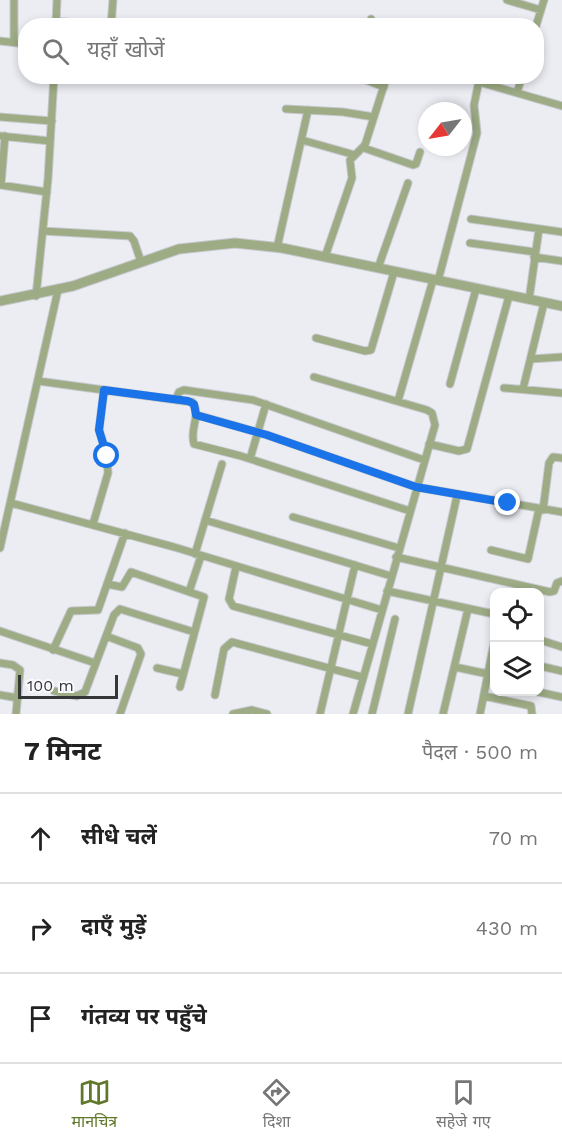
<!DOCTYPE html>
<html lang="hi">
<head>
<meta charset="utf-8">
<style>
  :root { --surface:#fff; --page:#f2f2f2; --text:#222; --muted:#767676; --line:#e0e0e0; --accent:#60782a }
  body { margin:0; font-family:"Work Sans","Noto Sans Devanagari",sans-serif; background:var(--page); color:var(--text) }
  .controls { position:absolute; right:18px; bottom:18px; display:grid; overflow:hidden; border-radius:12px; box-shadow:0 3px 9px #0003 }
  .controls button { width:54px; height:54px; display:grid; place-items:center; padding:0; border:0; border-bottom:2px solid var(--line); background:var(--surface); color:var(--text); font:30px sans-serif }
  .compass { position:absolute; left:418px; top:102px; width:54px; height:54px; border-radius:50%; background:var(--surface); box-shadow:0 3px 9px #0003; rotate:239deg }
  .scale { position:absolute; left:18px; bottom:15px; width:100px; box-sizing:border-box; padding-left:6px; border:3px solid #353638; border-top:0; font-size:16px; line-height:21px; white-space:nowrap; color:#353638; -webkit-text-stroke:4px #fafafe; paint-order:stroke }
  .stop { position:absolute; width:18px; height:18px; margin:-14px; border:4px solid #1a73e8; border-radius:50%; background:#fff }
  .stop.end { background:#1a73e8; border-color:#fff; box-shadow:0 2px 6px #0008 }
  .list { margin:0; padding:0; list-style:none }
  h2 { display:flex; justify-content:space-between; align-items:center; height:78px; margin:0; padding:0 24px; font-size:26px }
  h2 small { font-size:20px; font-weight:400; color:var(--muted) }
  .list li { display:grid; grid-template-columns:39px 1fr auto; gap:18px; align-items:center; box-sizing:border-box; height:90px; padding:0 24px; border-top:2px solid var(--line) }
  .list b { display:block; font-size:22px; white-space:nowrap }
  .list em { font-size:20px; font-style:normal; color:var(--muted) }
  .icon { flex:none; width:33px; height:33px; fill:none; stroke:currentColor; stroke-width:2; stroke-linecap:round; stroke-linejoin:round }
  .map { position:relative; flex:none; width:562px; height:714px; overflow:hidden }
  .search { position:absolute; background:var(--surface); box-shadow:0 3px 9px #0003; left:18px; right:18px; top:18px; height:66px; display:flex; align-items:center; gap:15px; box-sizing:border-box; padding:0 21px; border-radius:24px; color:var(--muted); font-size:22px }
  .sheet { height:348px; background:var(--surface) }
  nav { display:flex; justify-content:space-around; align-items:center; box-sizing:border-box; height:84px; border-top:2px solid var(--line); background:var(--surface); font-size:16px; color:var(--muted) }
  nav a { display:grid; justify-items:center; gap:3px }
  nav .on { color:var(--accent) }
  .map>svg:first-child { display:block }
</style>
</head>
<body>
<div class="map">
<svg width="562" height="714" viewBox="0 0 562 714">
  <rect width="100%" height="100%" fill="#ecedf3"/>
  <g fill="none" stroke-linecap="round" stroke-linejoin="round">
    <defs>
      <path id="minor" d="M14,0V42
        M507,0L541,10
        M56,21L98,26
        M56,23L57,0
        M111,26L113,0
        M370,26L371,19
        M492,26V24
        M536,26L544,0
        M0,41L26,44
        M356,76L384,87
        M479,82L562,106
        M517,93L522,76
        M286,109L343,112L374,117
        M0,117L52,121
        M0,136L50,141
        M302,140L355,155
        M364,148L413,165L416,164L420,152
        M0,185L47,192
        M1,185L5,136
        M471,219L562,232
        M43,231L130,236L134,241L141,262
        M470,243L535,252
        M277,248L308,110
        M325,257L352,178L350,160L365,145L387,76
        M534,257L562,261
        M378,268L408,183
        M438,281L477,133L474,105L480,76
        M36,296L48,179L54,76
        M529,300L539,229
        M316,338L365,351L371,350L394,272
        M531,359L562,357
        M314,377L427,410L432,413L435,425L353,714
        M38,381L192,402C202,415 189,429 194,444L241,456L410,511
        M450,384L476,289
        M504,388L562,393
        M523,389L544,303
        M176,399L179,392L184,390L253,400L424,460
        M398,401L433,280
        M197,415L267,435L416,487L562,512
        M429,444L459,451L467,449L509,296
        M250,459L266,404
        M11,503L174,547L382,610
        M543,510L549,463L553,457L562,458
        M293,517L399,548
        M205,520L391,576
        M93,524L108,473L107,456L99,430L104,390
        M0,548L58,290
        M491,550L528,559L539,509
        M195,554L222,464
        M396,557L550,592L554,591L557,583L562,581
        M236,567L229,599L233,606L372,644
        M107,584L122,587L131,572L204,597L180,687
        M387,591L494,614
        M189,592L201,556
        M0,631L95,663
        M106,636L138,648L141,654L120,714
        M540,640L562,647
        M53,650L71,611L98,610L125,533
        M0,663L13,665L20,670L16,714
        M540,666L562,671
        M455,667L488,674
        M157,668L183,674
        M54,691L77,696L85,692L114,615L120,609L194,632
        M538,692L562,697
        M0,695L18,698
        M215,695L224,649L232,642L362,677
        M484,696L531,706L532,714
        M233,714L252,710L267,714
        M320,714L355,565
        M372,714L395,619
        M408,714L457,496
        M443,714L468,609
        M480,714L494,643"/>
      <path id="tertiary" d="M0,301L73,286L179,249L235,243L282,248L562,306"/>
    </defs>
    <use href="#minor" stroke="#c7c8ce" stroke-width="9"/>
    <use href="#tertiary" stroke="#c7c8ce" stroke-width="11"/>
    <use href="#minor" stroke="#9dac85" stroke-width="7"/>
    <use href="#tertiary" stroke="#9dac85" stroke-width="9"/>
  </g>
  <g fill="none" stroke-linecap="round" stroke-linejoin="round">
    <path stroke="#1a73e8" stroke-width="8" d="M107,456L99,430L104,390L188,401L194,404L196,415L267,435L416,487L508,503"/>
  </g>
</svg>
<div class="controls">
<button><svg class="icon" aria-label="locate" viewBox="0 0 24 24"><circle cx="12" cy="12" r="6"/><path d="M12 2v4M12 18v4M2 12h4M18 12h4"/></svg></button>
<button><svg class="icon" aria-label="layers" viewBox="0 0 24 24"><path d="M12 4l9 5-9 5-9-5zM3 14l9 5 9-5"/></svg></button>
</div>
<svg class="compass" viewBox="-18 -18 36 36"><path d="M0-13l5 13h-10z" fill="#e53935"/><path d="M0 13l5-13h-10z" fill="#767676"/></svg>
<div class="scale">100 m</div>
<div class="stop" style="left:107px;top:456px"></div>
<div class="stop end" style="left:508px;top:503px"></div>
<div class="search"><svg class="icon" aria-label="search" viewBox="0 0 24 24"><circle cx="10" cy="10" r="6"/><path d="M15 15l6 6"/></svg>यहाँ खोजें</div>
</div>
<section class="sheet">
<h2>7 मिनट<small>पैदल · 500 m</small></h2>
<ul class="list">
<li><svg class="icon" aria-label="ahead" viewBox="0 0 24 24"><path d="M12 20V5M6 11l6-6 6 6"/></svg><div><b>सीधे चलें</b></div><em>70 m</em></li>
<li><svg class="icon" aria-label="right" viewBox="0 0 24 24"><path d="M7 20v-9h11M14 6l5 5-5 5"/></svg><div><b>दाएँ मुड़ें</b></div><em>430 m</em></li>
<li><svg class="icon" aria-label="arrive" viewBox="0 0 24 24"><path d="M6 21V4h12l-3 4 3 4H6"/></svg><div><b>गंतव्य पर पहुँचे</b></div></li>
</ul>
</section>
<nav>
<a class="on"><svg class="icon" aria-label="map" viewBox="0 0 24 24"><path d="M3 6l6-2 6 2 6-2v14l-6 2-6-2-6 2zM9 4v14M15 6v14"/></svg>मानचित्र</a>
<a><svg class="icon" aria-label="directions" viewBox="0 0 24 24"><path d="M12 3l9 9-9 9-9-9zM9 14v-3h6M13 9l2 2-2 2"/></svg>दिशा</a>
<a><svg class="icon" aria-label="saved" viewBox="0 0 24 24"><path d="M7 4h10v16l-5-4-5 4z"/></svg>सहेजे गए</a>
</nav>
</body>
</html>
